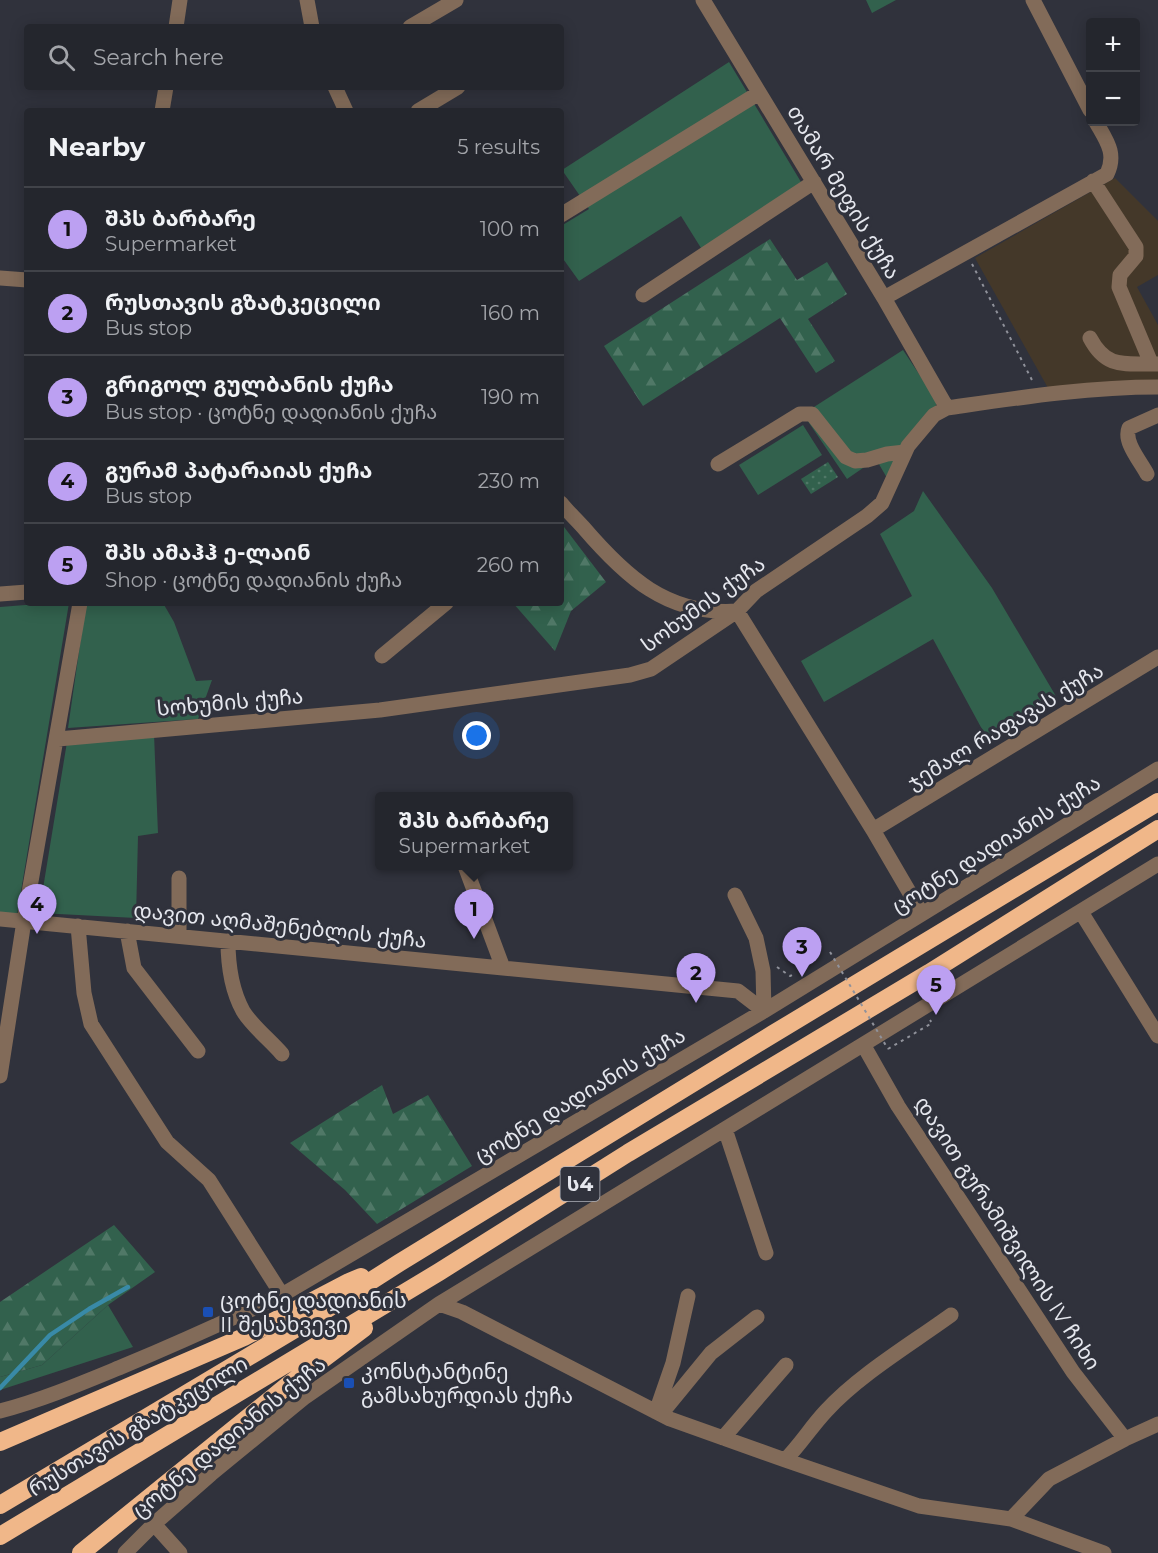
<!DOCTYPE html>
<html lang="en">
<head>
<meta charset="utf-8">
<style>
  :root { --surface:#24262d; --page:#303239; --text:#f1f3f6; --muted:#a3a5aa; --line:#414349; --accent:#bca0f2 }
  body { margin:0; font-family:Montserrat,"Noto Sans Georgian",sans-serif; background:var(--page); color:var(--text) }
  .controls { position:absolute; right:18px; top:18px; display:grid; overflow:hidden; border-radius:6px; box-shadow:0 3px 15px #0003 }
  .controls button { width:54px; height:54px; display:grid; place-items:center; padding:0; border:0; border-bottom:2px solid var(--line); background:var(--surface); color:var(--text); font:30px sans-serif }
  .you { position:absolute; left:477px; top:736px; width:21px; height:21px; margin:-15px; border:4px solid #fff; border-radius:50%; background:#1a73e8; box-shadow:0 0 0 9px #1a73e833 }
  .badge { display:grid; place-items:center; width:39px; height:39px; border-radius:50%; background:var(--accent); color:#111; font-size:20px; font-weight:700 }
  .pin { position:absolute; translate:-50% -50px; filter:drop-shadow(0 2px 3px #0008) }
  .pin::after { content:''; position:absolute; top:32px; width:21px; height:18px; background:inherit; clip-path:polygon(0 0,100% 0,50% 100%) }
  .popup { position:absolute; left:375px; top:792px; width:198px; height:78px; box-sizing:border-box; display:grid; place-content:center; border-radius:6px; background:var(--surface); filter:drop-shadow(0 2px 4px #0005); font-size:20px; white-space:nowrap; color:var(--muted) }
  .popup b { font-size:22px; color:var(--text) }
  .popup::after { content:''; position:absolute; left:50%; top:100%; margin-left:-12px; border:12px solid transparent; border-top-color:var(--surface) }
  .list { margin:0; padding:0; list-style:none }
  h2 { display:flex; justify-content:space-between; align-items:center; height:78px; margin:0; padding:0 24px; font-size:26px }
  h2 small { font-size:20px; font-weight:400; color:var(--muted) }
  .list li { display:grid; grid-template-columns:39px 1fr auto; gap:18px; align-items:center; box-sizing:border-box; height:84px; padding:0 24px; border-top:2px solid var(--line) }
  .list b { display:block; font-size:22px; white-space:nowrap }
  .list p { margin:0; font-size:20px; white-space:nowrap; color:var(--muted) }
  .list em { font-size:20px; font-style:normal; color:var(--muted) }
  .icon { flex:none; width:33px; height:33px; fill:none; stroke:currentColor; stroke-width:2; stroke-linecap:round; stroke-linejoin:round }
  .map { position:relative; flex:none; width:1158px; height:1553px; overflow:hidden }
  .search { position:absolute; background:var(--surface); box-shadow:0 3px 15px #0003; left:24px; top:24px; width:540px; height:66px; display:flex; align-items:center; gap:15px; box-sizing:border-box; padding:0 21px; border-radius:6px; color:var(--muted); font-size:22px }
  .panel { position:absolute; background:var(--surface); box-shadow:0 3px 15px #0003; left:24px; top:108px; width:540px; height:498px; border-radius:6px }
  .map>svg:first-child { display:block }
</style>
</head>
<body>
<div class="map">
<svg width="1158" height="1553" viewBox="0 0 1158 1553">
  <defs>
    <pattern id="forest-firs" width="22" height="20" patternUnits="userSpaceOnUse" patternTransform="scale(1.5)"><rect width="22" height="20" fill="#32614d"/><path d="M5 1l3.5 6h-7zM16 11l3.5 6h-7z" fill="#507867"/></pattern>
    <pattern id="park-dots" width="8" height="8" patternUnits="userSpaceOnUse" patternTransform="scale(1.5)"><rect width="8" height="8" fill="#32614d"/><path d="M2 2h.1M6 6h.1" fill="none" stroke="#507867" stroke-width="1.8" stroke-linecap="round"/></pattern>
  </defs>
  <rect width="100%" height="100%" fill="#30323c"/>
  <path fill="#443829" d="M1115,178L1158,221V275L1137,287L1158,325V381L1048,388L975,258Z"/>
  <path fill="#32614d" d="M866,0H896L872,13Z
    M729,62L807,192L706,256L681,216L579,281L561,256V226L589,209L562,170Z
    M903,350L937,401L934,412L887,478L876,459L847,479L803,414Z
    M803,425L822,455L758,495L739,465Z
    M923,491L992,588L1057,698L989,742L933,639L824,702L801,661L912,596L880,534L914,511Z
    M51,603H69L17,915L0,914V607Z
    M86,603H163L174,622L196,681L212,680L198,719L68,728Z
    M154,734L158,833L138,836L136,918L39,913L67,742Z
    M108,1305L133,1347L0,1390V1377L42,1365Z"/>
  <path fill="url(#forest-firs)" d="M770,239L797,280L827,262L847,294L808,319L835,361L816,373L780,318L643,406L604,346Z
    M561,523L606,582L571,611L555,651L513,603H561Z
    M382,1085L393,1114L428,1095L472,1166L377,1224L345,1190L290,1143Z
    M114,1225L155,1272L108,1305L42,1365L0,1377V1302Z"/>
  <path fill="url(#park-dots)" d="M828,462L838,477L811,494L801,479Z"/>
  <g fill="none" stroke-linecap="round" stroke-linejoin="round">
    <path stroke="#398aa7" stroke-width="4.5" d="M0,1388L50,1335L89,1309L128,1287"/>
    <path stroke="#90929b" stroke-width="2" stroke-dasharray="3 4.5" stroke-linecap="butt" d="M972,264L1033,382
      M777,967L790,976L794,974
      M888,1049L932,1023L930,1020"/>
    <path stroke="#826b59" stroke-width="15" d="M307,0L312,27
      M703,0L884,298L947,408
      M1033,0L1090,110
      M176,27L180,0
      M410,27L456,0
      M335,87L346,111
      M162,111L166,87
      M418,111L458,87
      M1093,181L1136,247V256L1120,275L1119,287L1151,363
      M561,215L759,93
      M0,278L27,280
      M643,295L814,182
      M884,298L1107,174C1117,153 1106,140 1096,122
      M1090,338C1107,370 1125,363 1158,364
      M718,464L800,414H812L846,457L855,461L867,460L887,454L905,452
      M1147,474C1141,462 1123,442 1129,428L1158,415
      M561,503C568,512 576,519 583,527C625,576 667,616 737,611
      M0,594L27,592
      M737,611L873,830L922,914
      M382,656L446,603
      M58,739L380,710L630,675L651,669L737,611L756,591L867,516L882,503L908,446L934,415L947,408C1017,398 1087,387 1158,387
      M873,830L1158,657
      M465,866L503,968
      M735,895L756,938L763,971L764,1011
      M1081,912L1158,1036
      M0,919L738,991L764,1011
      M78,926L84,993L91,1024L167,1142L209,1180L282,1295
      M127,931L134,968L198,1051
      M179,936V878
      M228,941C228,965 231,989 243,1011C252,1026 270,1040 282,1054
      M864,1046L898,1106L1073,1372L1125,1439
      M0,1076L24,921L80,603
      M725,1129L766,1253
      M439,1304L462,1312L670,1419L785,1460L919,1506L1011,1519L1104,1553
      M0,1411C42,1400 82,1383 121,1367C176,1344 229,1320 282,1295L764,1011L1158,769
      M656,1412L673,1363L688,1296
      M661,1414L711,1353L757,1317
      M723,1438L786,1365
      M785,1460C800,1445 811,1427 826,1411C859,1375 911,1344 951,1315
      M1011,1519L1049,1479L1125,1439L1158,1424
      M154,1524L180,1553
      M125,1553L154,1524L211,1474L305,1397L439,1304L1158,864"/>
    <path stroke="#f0b789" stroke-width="18" d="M0,1442L244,1337L349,1282L361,1277
      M0,1505L310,1320L399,1263L773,1034L1158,802
      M0,1536L439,1272L628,1153L929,973L1158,829
      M81,1553L287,1386L364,1328"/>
    <path stroke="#90929b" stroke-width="2" stroke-dasharray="3 4.5" stroke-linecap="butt" d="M830,952L888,1049"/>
  </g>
  <g fill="#1a4fb4" stroke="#30323c" stroke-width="2">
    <rect x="202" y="1306" width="12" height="12" rx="3"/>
    <rect x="343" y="1377" width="12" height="12" rx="3"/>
  </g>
  <g text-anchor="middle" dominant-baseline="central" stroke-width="6" stroke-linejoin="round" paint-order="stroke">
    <rect fill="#30323c" stroke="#afb1b9" stroke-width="1.5" x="560.5" y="1167" width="39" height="34" rx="4.5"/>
    <g font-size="20" font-weight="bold" fill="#e5e7ee">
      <text x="580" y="1184">ს4</text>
    </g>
    <g font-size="21" fill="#e5e7ee" stroke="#30323c">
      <text transform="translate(844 192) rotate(59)">თამარ მეფის ქუჩა</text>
      <text transform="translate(703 604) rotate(-36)">სოხუმის ქუჩა</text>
      <text transform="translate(230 702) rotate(-5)">სოხუმის ქუჩა</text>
      <text transform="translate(1005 726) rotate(-31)">ჯემალ რაფავას ქუჩა</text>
      <text transform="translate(996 844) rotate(-32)">ცოტნე დადიანის ქუჩა</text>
      <text transform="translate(280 925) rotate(6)">დავით აღმაშენებლის ქუჩა</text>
      <text transform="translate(580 1095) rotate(-31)">ცოტნე დადიანის ქუჩა</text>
      <text transform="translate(1008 1233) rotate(57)">დავით გურამიშვილის IV ჩიხი</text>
      <text transform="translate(138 1426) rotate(-31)">რუსთავის გზატკეცილი</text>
      <text transform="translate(229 1437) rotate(-39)">ცოტნე დადიანის ქუჩა</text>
    </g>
    <g font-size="21" fill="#e5e7ee" stroke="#30323c" text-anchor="start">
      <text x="220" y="1300">ცოტნე დადიანის<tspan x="220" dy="24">II შესახვევი</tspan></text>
      <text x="361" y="1371">კონსტანტინე<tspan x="361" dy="24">გამსახურდიას ქუჩა</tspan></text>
    </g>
  </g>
</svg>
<div class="controls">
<button>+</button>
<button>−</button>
</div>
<div class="you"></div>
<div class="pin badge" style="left:474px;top:939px">1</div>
<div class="popup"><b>შპს ბარბარე</b>Supermarket</div>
<div class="pin badge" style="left:696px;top:1003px">2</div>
<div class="pin badge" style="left:802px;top:977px">3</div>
<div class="pin badge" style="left:37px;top:934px">4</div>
<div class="pin badge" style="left:936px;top:1015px">5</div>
<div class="search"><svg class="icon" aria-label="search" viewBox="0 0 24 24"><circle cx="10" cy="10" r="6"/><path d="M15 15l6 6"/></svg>Search here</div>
<section class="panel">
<h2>Nearby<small>5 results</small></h2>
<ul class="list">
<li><span class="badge">1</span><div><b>შპს ბარბარე</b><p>Supermarket</p></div><em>100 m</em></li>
<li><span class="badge">2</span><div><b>რუსთავის გზატკეცილი</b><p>Bus stop</p></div><em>160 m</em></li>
<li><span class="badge">3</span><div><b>გრიგოლ გულბანის ქუჩა</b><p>Bus stop · ცოტნე დადიანის ქუჩა</p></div><em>190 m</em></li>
<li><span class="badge">4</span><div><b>გურამ პატარაიას ქუჩა</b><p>Bus stop</p></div><em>230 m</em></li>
<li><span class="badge">5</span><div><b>შპს ამაჰჰ ე-ლაინ</b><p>Shop · ცოტნე დადიანის ქუჩა</p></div><em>260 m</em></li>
</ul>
</section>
</div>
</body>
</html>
